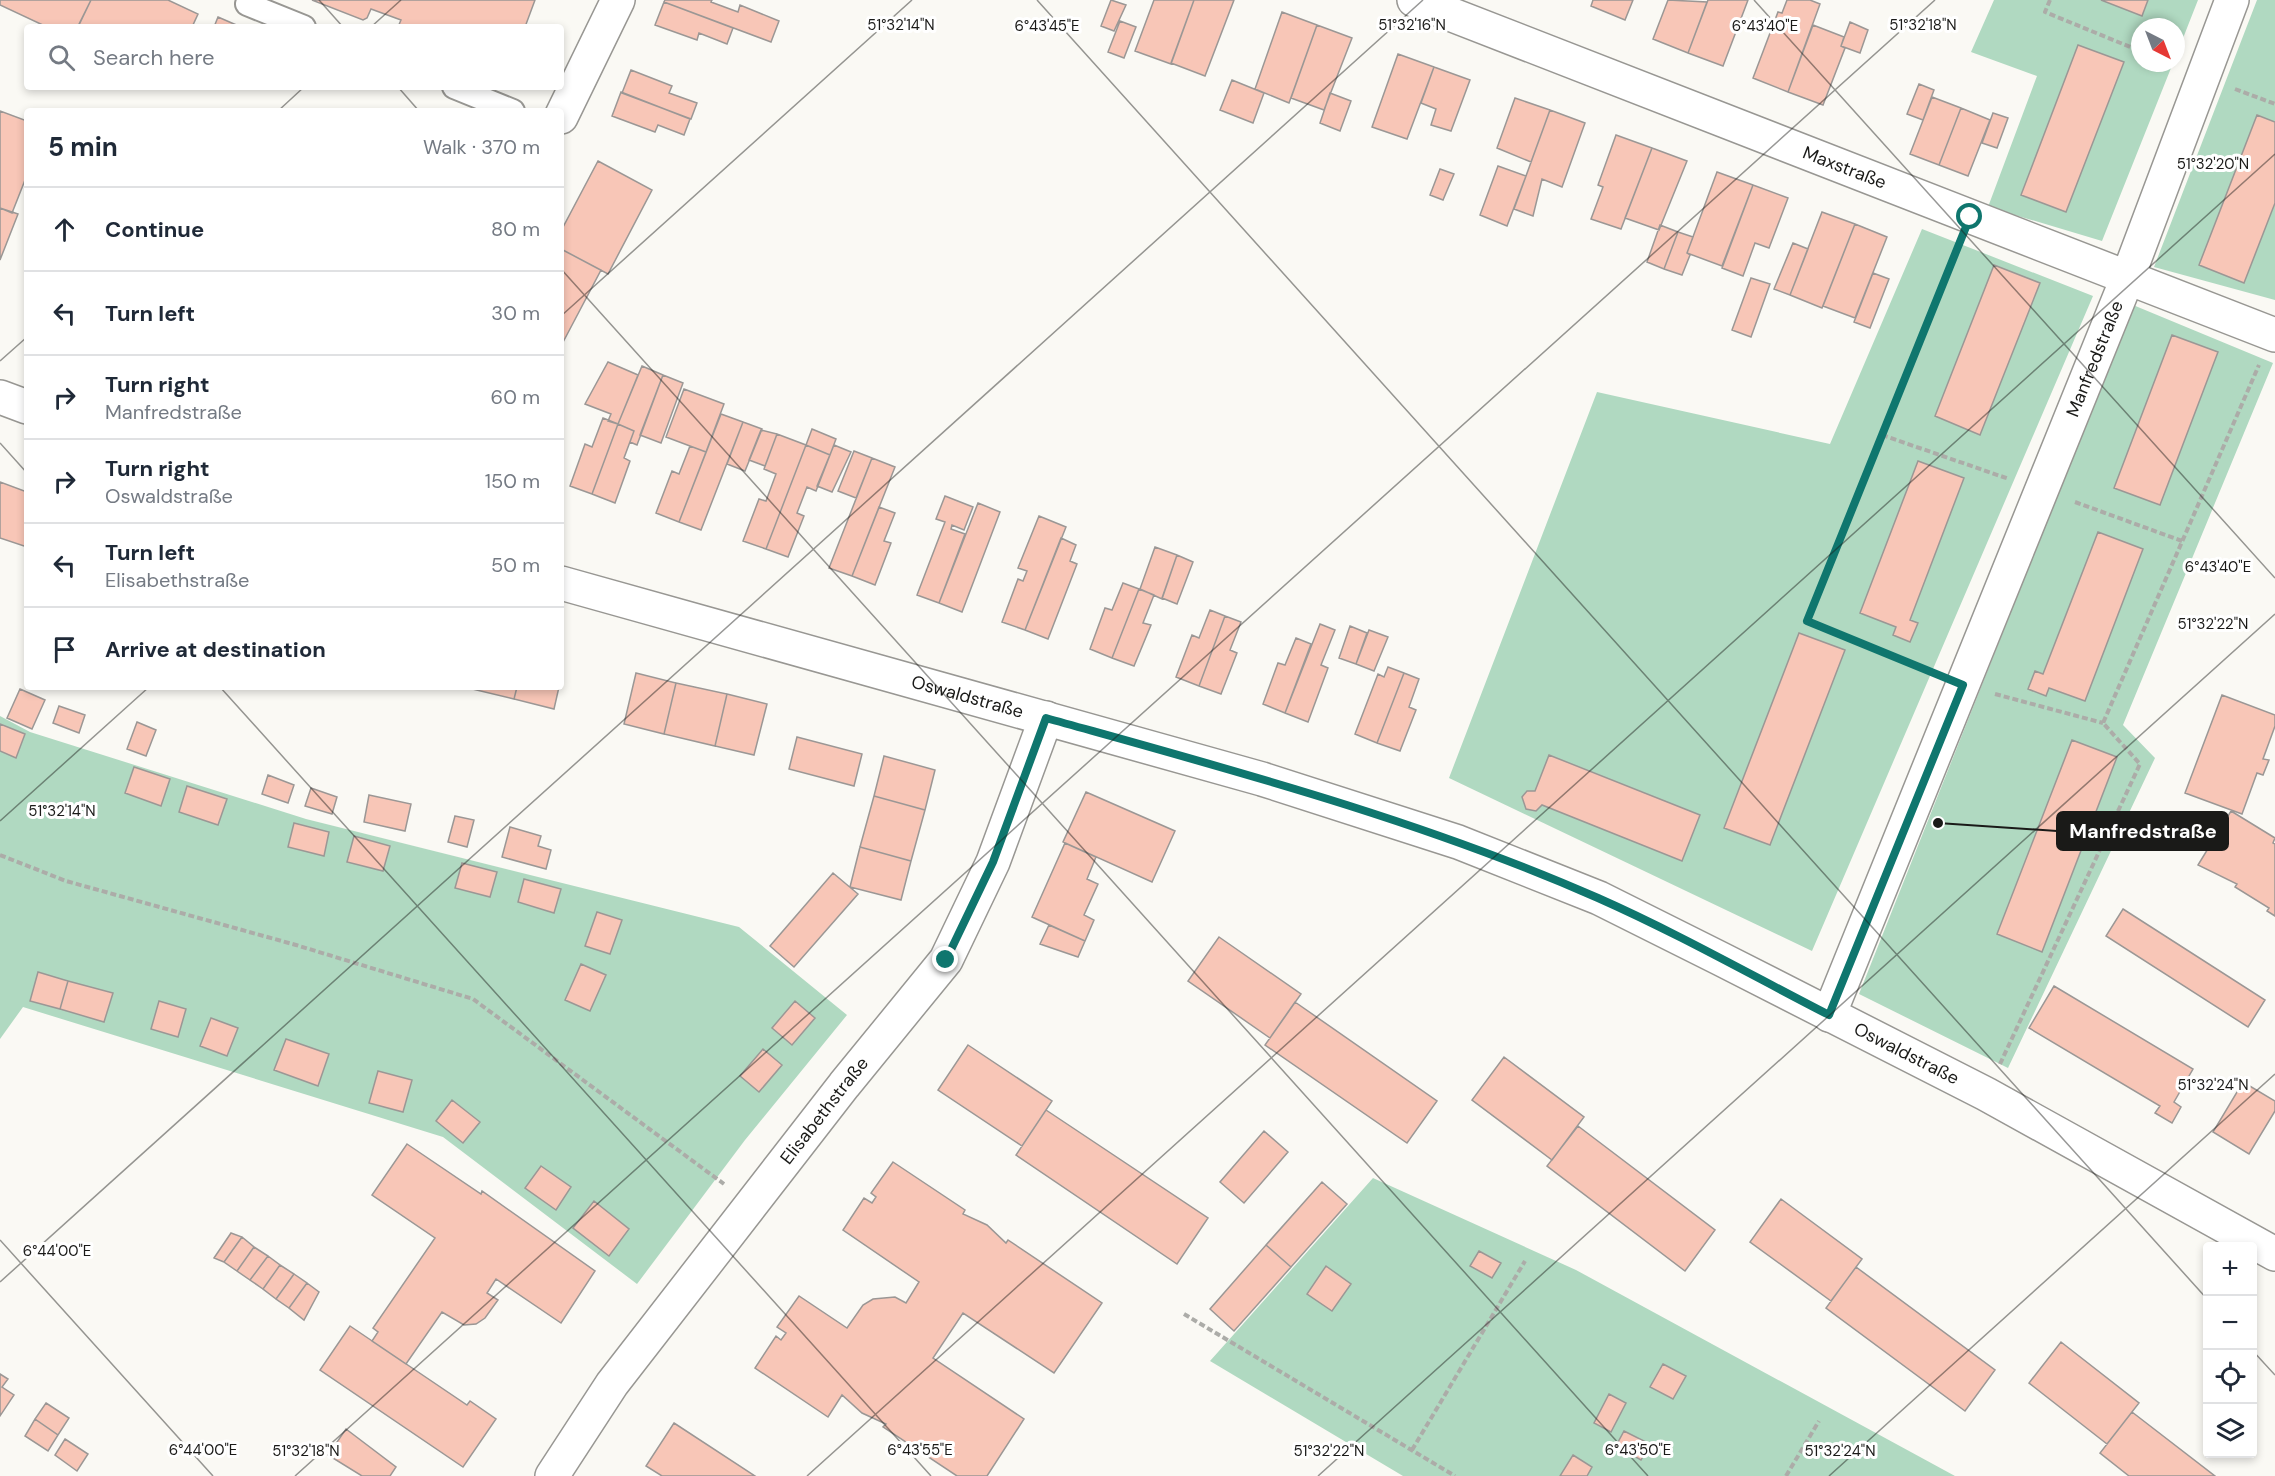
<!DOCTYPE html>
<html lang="en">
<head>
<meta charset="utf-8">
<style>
  :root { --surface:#fff; --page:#f2f2f3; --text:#1f2937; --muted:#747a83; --line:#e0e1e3 }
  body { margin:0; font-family:"DM Sans",sans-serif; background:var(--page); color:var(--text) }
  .controls { position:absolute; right:18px; bottom:18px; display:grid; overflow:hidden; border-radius:6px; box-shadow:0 3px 9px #0003 }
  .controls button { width:54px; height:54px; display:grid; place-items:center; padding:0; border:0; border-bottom:2px solid var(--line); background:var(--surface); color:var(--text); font:30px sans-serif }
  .compass { position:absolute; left:2131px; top:18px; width:54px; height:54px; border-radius:50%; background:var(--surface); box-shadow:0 3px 9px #0003; rotate:138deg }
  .stop { position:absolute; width:18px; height:18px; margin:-14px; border:4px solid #0f766e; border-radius:50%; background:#fff }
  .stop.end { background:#0f766e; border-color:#fff; box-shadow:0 2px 6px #0008 }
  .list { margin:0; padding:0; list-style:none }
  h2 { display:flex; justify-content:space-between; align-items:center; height:78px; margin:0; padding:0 24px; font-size:26px }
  h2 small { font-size:20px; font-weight:400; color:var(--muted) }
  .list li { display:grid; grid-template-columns:39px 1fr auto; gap:18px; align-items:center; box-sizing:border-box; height:84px; padding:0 24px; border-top:2px solid var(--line) }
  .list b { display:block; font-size:22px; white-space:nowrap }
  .list p { margin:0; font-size:20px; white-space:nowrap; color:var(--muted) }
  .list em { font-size:20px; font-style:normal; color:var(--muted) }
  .icon { flex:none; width:33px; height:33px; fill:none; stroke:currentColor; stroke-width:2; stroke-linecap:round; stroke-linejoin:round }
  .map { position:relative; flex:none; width:2275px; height:1476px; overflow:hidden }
  .search { position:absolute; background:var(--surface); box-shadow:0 3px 9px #0003; left:24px; top:24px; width:540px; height:66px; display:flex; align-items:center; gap:15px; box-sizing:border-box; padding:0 21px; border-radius:6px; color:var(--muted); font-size:22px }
  .panel { position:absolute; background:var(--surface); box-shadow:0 3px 9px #0003; left:24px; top:108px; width:540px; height:582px; border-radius:6px }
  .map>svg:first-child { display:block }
</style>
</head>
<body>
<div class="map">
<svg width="2275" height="1476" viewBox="0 0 2275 1476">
  <rect width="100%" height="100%" fill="#faf9f4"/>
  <path fill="#b0d9c1" d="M1994,0H2198L2176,56V27H2140V63H2173L2102,241L1988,207L2037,76L1971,52Z
    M2257,0H2275V300L2154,267Z
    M1922,229L2093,296L1812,951L1449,778L1597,392L1830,444Z
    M2133,305L2273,363L2123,725L2155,758L2008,1068L1859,994Z
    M0,716L30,732L306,819L739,927L847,1015L745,1140L637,1284L443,1137L23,1007L0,1039Z
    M1373,1178L1576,1270L1955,1476H1403L1210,1361Z"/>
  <path fill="#f8c6b7" stroke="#9b9795" stroke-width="1.5" d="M0,0H91L78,27H47L0,5Z
    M91,0H168L198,14L192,27H86L79,24Z
    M312,0H535L525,27H398L401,20L371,9L367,18L363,20Z
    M665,0H712L711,2L738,12L740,5L779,21L771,42L664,2Z
    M1111,0L1126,5L1114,31L1101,26Z
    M1154,0H1194L1171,64L1135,51Z
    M1194,0H1234L1205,76L1171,63Z
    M1593,0H1633L1625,20L1591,6Z
    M1668,0L1707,2L1688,53L1653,39Z
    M1708,0H1748L1723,66L1688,53Z
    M1787,0H1810L1820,4L1788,92L1753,78L1778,12L1782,13Z
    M2101,0H2148L2142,16Z
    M664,2L733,28L727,44L699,33L697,40L655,25Z
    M1282,12L1317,25L1289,103L1255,89Z
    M218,17L241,27H214Z
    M1120,21L1136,27L1124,58L1108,52Z
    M1850,22L1868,30L1860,53L1841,46Z
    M1317,25L1352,38L1324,110L1291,98Z
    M1813,25L1844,37L1841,46L1845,48L1823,105L1788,92Z
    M2078,45L2124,62L2066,212L2021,195Z
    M1398,54L1434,67L1407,139L1372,127Z
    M1434,67L1470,80L1451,131L1431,125L1436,109L1421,103Z
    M631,70L672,86L669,93L697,103L691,119L622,93Z
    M1232,80L1264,93L1253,123L1220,110Z
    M1919,84L1934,90L1923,120L1907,114Z
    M621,92L690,119L684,135L658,125L655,132L612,116Z
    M1330,93L1351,101L1340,131L1320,123Z
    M1932,97L1961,108L1939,165L1910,154Z
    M1515,98L1550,110L1531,162L1497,148Z
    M1961,108L1990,120L1968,176L1939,165Z
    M1550,110L1585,123L1562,187L1542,179L1533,216L1514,209Z
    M0,111L27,121V175L12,213L0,208Z
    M1993,113L2008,118L1997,148L1982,143Z
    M2257,115L2275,122V203L2244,283L2199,265Z
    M1616,135L1652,148L1621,229L1591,219L1603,187L1598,185Z
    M1652,148L1687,161L1659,230L1625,218Z
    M598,161L652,190L608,274L561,249V231Z
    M1498,166L1526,176L1507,226L1480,215Z
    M1440,169L1454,174L1443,200L1430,195Z
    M1717,172L1753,185L1722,266L1687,253Z
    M1753,185L1788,198L1769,248L1755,243L1743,276L1722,268Z
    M0,208L18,214L0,260Z
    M1822,212L1855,224L1822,308L1790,295Z
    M1855,224L1887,237L1855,318L1823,306Z
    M1660,225L1678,232L1664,269L1647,262Z
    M1678,232L1693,237L1687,253L1690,255L1682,275L1664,269Z
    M1793,243L1808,249L1790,295L1774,289Z
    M561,249L601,270L561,346Z
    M1994,265L2040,283L1980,435L1935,416Z
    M1873,273L1889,279L1870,328L1854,322Z
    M1751,278L1770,284L1751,337L1732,330Z
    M2172,335L2218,352L2160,505L2114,488Z
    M608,362L638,375L618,424L608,421L611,414L585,404Z
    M642,366L663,375L637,445L630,442L634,431L618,424Z
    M663,375L683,383L661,443L640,435Z
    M684,389L724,404L706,452L666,437Z
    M721,414L743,422L701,530L679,522Z
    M603,418L618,424L592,494L570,486L585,444L592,447Z
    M743,422L762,429L745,471L727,464Z
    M618,424L634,431L624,458L630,461L615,503L592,494Z
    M812,429L836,439L830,455L806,445Z
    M761,430L777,434L765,466L749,460Z
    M777,434L806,445L766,549L743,541L759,499L766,501L776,474L764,469Z
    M806,445L830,455L816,491L807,487L797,513L804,516L788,557L766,549Z
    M834,445L851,452L832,492L817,486Z
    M690,446L706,452L679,522L656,513L672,471L679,474Z
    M854,451L872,458L856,498L838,491Z
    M872,458L895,467L852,576L829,568Z
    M1918,461L1964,478L1910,620L1918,623L1910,642L1893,635L1896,627L1860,613Z
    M0,482L27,492V547L0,538Z
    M945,496L973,507L964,530L952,525L951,529L965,534L939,603L917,595L945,522L936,519Z
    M978,503L1000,512L962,612L939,603Z
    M879,507L895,513L884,541L891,543L875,585L852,576Z
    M1039,516L1066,527L1025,630L1002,622L1018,579L1023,581L1027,571L1018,568Z
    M2098,532L2143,549L2085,701L2049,688L2046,696L2028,689L2035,671L2043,674Z
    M1061,538L1076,545L1070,561L1077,564L1048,639L1025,630Z
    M1155,547L1177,555L1162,599L1140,589Z
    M1177,555L1193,562L1177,604L1162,598Z
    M1123,583L1139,589L1112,658L1090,649L1105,608L1112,610Z
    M1139,589L1154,595L1143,623L1151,625L1134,666L1112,658Z
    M1210,610L1225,616L1199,686L1176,677L1192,635L1199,638Z
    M1225,616L1241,622L1230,650L1237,653L1221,694L1199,686Z
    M1320,624L1335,630L1321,665L1328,668L1308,722L1285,713Z
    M1350,626L1367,633L1356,664L1339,658Z
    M1369,630L1388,637L1374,671L1356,664Z
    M1799,633L1845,650L1770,845L1724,828Z
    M1296,638L1311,644L1285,713L1263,704L1278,663L1285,665Z
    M1388,667L1404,673L1377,743L1355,734L1378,674L1384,677Z
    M636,673L676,683L664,734L624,724Z
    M1404,673L1419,679L1409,707L1416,710L1400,751L1377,743Z
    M676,683L727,694L715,746L664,734Z
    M464,687H517L514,699Z
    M517,687H559L554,709L514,699Z
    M20,689L45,700L32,729L7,718Z
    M727,694L767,704L754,755L715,746Z
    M2222,695L2275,715V726L2263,759L2269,760L2263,775L2257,773L2242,814L2185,793Z
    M59,706L85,715L79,733L53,723Z
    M137,722L156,730L146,756L127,749Z
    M0,724L25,734L16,758L0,751Z
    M797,737L862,754L854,786L789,769Z
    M2072,740L2117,757L2042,952L1997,934Z
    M1549,755L1700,815L1682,861L1542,805L1536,811L1526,809L1522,797L1527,791H1535Z
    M884,756L935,770L925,810L874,796Z
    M134,767L170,779L161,806L125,793Z
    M268,775L294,785L288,803L262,794Z
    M187,786L227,799L218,825L179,812Z
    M311,788L337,797L332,814L305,806Z
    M1086,792L1175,831L1152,882L1063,842Z
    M369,795L411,804L405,831L364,822Z
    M874,796L925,810L911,861L860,847Z
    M2231,811L2275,838L2273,843L2275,844V916L2267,911L2269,908L2235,887L2237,884L2198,865Z
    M455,816L474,820L467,847L448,842Z
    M294,823L329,832L324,856L288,847Z
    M510,827L541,836L538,846L551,850L546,869L502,857Z
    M354,836L390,846L383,871L347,862Z
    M1065,843L1096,857L1087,879L1098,884L1084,915L1094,920L1085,941L1032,917Z
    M860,847L911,861L901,900L850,887Z
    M462,863L497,872L490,897L455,888Z
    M833,873L858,894L794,967L770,946Z
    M524,879L561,889L554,913L518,902Z
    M2123,909L2265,1000L2248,1027L2106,936Z
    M597,912L622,920L610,954L585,946Z
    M1049,925L1085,941L1078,957L1040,944Z
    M1219,937L1301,994L1270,1038L1188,981Z
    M581,964L606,975L590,1011L565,1000Z
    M38,972L68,981L60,1009L30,1001Z
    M68,981L113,993L104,1022L60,1009Z
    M2054,986L2193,1069L2174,1102L2181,1107L2172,1123L2155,1113L2160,1106L2029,1028Z
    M159,1001L186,1009L178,1037L151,1029Z
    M795,1001L815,1018L792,1045L772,1028Z
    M1295,1002L1437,1101L1407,1143L1265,1045Z
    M211,1018L238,1028L227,1056L200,1046Z
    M286,1039L329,1054L318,1086L274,1070Z
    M968,1045L1052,1101L1022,1146L938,1090Z
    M763,1049L782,1065L759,1092L740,1076Z
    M1504,1057L1584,1117L1552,1160L1472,1100Z
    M378,1071L412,1080L403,1112L369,1103Z
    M2243,1082L2275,1101V1111L2249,1154L2213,1132Z
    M452,1100L480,1122L463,1143L436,1121Z
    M1046,1110L1208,1218L1177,1264L1016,1155Z
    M1578,1126L1715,1230L1685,1271L1547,1166Z
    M1264,1131L1288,1152L1244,1203L1220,1182Z
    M407,1144L481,1194L482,1191L595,1271L561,1323L496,1279L487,1293L498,1300L485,1318L476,1324L464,1325L442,1312L406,1364L372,1341L378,1332L373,1328L435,1238L372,1195Z
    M893,1162L965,1210L963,1214L987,1225L1006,1243L1008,1240L1102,1303L1054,1373L963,1313L933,1358L1024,1419L987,1476H957L883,1427L886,1424L862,1413L842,1395L828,1417L755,1368L776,1336L781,1340L786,1333L777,1327L799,1296L847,1328L863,1305L873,1299L895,1297L906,1303L919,1282L843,1230L864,1198L872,1203L876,1197L871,1193Z
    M541,1166L571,1187L556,1210L525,1188Z
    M1322,1182L1347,1204L1291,1267L1266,1245Z
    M1781,1199L1862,1259L1831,1301L1750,1242Z
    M594,1201L629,1229L609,1256L573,1228Z
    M231,1233L242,1237L224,1262L214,1258Z
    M242,1237L254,1247L237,1271L224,1262Z
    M1266,1245L1291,1267L1234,1331L1210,1309Z
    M254,1247L268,1256L250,1280L237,1271Z
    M1479,1251L1501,1263L1492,1278L1470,1266Z
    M268,1256L280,1265L263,1289L250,1280Z
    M280,1265L294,1274L276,1299L263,1289Z
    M1326,1266L1351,1284L1332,1311L1307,1294Z
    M1856,1267L1995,1370L1965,1411L1826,1308Z
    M294,1274L307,1283L289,1308L276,1299Z
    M307,1283L319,1292L304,1320L289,1308Z
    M350,1326L467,1405L470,1401L496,1419L463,1467L320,1370Z
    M2061,1342L2139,1403L2107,1444L2029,1383Z
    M1663,1364L1686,1376L1673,1399L1650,1387Z
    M0,1374L8,1379L2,1387L14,1395L0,1416Z
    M1609,1394L1626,1403L1611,1432L1594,1423Z
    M46,1403L69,1418L58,1435L35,1419Z
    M2132,1412L2215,1476H2129L2100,1453Z
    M35,1419L58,1435L48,1451L25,1436Z
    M674,1423L755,1476H662L646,1466Z
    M346,1429L396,1467L390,1476H362L328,1455Z
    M1624,1431L1650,1444L1641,1460L1616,1446Z
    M65,1439L88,1454L77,1471L55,1455Z
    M1573,1455L1592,1467L1587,1476H1560Z"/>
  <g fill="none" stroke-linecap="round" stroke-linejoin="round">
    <defs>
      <path id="service" d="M247,4L304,27
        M454,87L513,111"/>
      <g id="minor">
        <path id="s1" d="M1414,0L2275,335"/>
        <path d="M561,117L618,0"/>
        <path d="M0,397L27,407"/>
        <path id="s2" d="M561,583L1262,779L1458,842L1599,898L1721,959L1986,1094L2275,1254"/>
        <path id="s3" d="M1829,1015L2127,279L2232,0"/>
        <path id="s4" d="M552,1476L612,1384L844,1085L946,960L993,862L1046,718"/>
      </g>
    </defs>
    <use href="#service" stroke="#989793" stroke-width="26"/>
    <use href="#minor" stroke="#989793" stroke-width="36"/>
    <path stroke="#acaca8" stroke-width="4" stroke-dasharray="6 3" stroke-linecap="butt" d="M2050,0L2045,12L2140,51
      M2235,89L2275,104
      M1882,435L2009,479
      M2075,502L2182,541
      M1932,672L1807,621L1957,249
      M1995,694L2103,723
      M0,855L66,881L296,945L473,999L724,1184
      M2000,1064L2140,764L2103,723L2259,365
      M1184,1314L1455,1476
      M1412,1450L1525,1261
      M1786,1476L1819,1421"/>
    <use href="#service" stroke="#fff" stroke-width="22"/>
    <use href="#minor" stroke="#fff" stroke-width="33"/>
  </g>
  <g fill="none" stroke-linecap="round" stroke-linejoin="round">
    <path stroke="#0f766e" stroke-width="8" d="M946,960L993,862L1046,718C1232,770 1421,820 1598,898C1677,933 1753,976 1829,1015L1963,685L1807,621L1970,217"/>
  </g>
  <path fill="none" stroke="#1a1a18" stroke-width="1.5" stroke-opacity="0.45" d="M319,0L343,27M1037,0L2208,1300M1754,0L2275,578M371,27L401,0M398,87L419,111M278,111L304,87M561,269L1648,1476M561,316L912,0M0,361L27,337M0,443L27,473M220,687L931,1476M0,821L149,687M0,1240L213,1476M0,1282L1423,0M2252,1350L2275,1375M295,1476L1935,0M807,1476L2275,154M1318,1476L2275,614M1829,1476L2275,1074"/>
  <g text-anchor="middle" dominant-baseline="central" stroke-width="6" stroke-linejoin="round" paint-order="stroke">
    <g font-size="18" fill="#1a1a18" stroke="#fff">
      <text stroke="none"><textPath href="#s1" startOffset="462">Maxstraße</textPath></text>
      <text stroke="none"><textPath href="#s3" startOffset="708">Manfredstraße</textPath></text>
      <text stroke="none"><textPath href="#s2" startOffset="422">Oswaldstraße</textPath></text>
      <text stroke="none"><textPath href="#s2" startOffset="1430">Oswaldstraße</textPath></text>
      <text stroke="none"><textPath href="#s4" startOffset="456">Elisabethstraße</textPath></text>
    </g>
  </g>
  <g font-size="15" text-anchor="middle" fill="#1a1a18" stroke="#fff" stroke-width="6" stroke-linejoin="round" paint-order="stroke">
    <text x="901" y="30">51°32'14"N</text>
    <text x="1412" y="30">51°32'16"N</text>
    <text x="1923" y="30">51°32'18"N</text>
    <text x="1047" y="31">6°43'45"E</text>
    <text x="1765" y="31">6°43'40"E</text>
    <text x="2213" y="169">51°32'20"N</text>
    <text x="2218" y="572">6°43'40"E</text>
    <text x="2213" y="629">51°32'22"N</text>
    <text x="62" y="816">51°32'14"N</text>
    <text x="2213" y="1090">51°32'24"N</text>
    <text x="57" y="1256">6°44'00"E</text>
    <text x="203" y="1455">6°44'00"E</text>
    <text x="920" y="1455">6°43'55"E</text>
    <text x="1638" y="1455">6°43'50"E</text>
    <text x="306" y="1456">51°32'18"N</text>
    <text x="1329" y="1456">51°32'22"N</text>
    <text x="1840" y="1456">51°32'24"N</text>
  </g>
  <path fill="none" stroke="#1a1a18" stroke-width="2" d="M1938 823L2057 831"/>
  <circle fill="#1a1a18" stroke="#fff" stroke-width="2" cx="1938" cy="823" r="6"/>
  <rect fill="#1a1a18" stroke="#1a1a18" stroke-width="2" x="2057" y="812" width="171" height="38" rx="6"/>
  <g font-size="20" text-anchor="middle" font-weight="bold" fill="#fff">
    <text x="2143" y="838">Manfredstraße</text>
  </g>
</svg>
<div class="controls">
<button>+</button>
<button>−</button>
<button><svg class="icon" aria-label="locate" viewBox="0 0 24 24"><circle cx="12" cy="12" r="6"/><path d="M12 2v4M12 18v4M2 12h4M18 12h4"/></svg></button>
<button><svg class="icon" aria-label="layers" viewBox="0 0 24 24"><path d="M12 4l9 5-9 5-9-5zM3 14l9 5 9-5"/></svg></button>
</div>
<svg class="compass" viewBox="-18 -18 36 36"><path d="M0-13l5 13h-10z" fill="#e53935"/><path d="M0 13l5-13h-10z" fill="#747a83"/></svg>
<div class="stop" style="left:1970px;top:217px"></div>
<div class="stop end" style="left:946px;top:960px"></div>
<div class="search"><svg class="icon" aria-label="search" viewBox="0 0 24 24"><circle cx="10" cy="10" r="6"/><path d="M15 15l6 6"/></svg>Search here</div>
<section class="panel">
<h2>5 min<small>Walk · 370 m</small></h2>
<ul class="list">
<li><svg class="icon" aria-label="ahead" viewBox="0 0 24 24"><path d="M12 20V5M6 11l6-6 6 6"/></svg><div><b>Continue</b></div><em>80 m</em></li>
<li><svg class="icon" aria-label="left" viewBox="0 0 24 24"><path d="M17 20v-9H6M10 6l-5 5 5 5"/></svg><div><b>Turn left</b></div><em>30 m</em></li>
<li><svg class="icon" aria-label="right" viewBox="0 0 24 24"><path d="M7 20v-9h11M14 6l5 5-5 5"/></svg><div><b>Turn right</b><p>Manfredstraße</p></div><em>60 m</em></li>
<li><svg class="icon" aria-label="right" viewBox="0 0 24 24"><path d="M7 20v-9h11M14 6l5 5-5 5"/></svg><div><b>Turn right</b><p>Oswaldstraße</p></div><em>150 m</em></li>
<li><svg class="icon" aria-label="left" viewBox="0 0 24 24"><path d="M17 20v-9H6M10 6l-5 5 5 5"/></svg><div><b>Turn left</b><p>Elisabethstraße</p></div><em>50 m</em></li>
<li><svg class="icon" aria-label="arrive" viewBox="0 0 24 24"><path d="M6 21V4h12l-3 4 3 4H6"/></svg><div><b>Arrive at destination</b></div></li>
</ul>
</section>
</div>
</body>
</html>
